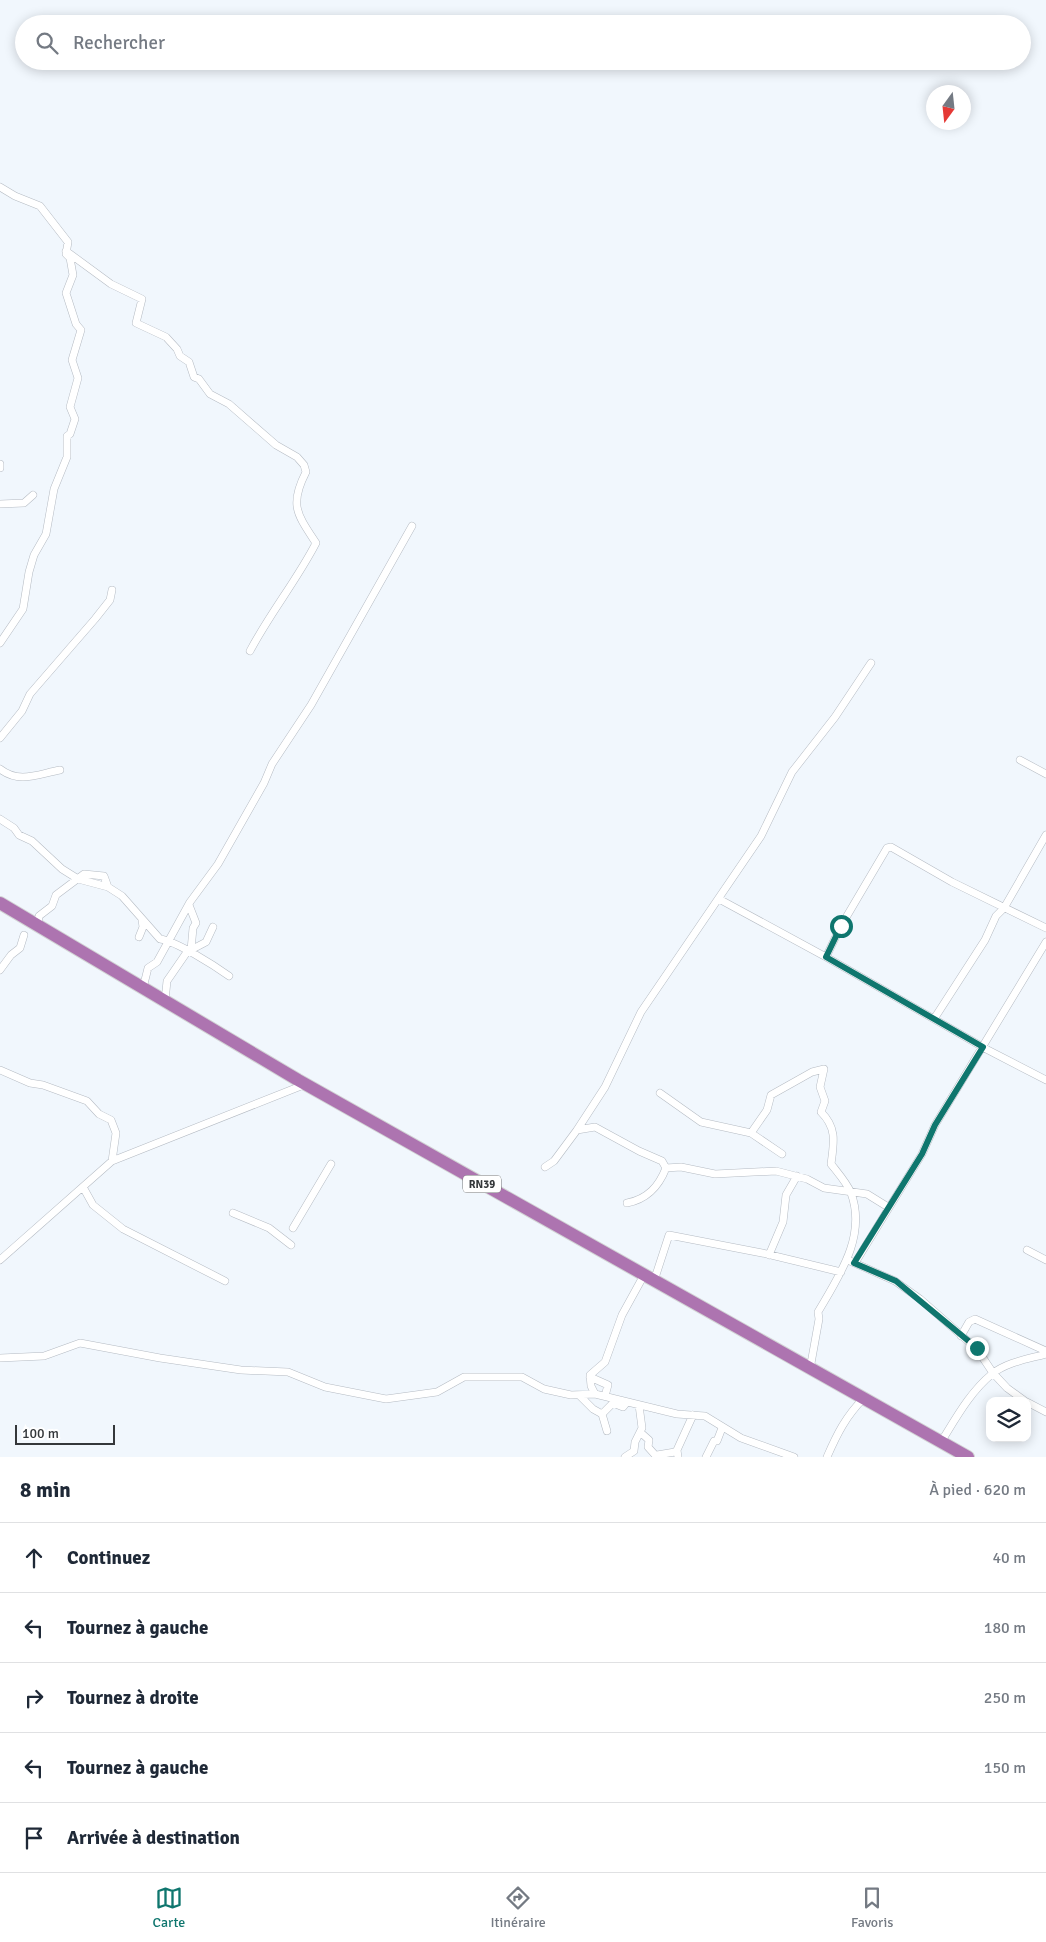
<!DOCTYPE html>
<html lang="fr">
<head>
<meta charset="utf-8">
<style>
  :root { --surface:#fff; --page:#f2f2f3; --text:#1f2937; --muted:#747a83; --line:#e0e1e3; --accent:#0f766e }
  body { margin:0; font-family:Signika,sans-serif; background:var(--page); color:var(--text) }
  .controls { position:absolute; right:15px; bottom:15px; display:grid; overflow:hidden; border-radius:10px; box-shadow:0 2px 12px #0003 }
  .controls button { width:45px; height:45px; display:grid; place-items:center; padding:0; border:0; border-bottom:1px solid var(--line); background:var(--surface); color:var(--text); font:25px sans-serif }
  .compass { position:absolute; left:926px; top:85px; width:45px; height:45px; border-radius:50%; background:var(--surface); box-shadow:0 2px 12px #0003; rotate:195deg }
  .scale { position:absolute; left:15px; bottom:12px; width:100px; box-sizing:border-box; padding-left:5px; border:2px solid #34373a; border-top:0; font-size:14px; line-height:18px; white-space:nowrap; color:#34373a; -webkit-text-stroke:4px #fff; paint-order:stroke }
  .stop { position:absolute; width:15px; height:15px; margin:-11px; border:4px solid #0f766e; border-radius:50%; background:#fff }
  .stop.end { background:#0f766e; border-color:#fff; box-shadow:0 1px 5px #0008 }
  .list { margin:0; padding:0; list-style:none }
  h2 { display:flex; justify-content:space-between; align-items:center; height:65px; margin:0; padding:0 20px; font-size:21px }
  h2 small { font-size:16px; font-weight:400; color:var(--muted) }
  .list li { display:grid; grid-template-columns:32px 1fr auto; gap:15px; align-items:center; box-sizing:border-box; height:70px; padding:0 20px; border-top:1px solid var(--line) }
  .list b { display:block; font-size:19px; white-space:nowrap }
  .list em { font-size:16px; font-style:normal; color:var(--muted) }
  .icon { flex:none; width:28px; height:28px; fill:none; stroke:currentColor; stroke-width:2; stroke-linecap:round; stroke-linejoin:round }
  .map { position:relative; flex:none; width:1046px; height:1457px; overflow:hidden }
  .search { position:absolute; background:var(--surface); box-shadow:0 2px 12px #0003; left:15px; right:15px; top:15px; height:55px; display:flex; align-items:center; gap:12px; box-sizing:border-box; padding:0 18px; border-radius:28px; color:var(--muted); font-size:19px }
  .sheet { height:415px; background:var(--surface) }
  nav { display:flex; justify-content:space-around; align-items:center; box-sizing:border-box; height:70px; border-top:1px solid var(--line); background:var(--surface); font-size:14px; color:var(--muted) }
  nav a { display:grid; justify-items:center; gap:2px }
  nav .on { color:var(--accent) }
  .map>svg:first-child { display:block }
</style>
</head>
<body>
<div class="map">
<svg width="1046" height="1457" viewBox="0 0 1046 1457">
  <rect width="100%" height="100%" fill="#f1f7fd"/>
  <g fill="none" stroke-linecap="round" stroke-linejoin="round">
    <defs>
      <path id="street" d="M0,187L15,196L40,206L68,242L66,254L70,258L73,275L66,293L76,324L81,330L72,360L78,378L70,407L75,419L70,434L67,436V457L54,489L46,534L34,555L29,572L23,609L0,643
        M66,251L111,284L142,299L136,323L166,337L177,349L180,356L189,362L194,377L199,379L210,394L229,404L276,445L297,457L304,465L306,472C289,505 297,514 316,543C297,580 270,613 250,651
        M0,464V468
        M0,504L24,503L33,495
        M0,738L22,711L30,694L95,619L110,600L112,590
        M1020,760L1046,774
        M0,769C19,784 38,774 60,770
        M0,819L14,828L19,835L32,841L62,869L78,879L108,887L122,896L160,939C176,941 215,966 229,976
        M719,899L826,957L841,926L887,848L891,847L952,882L1046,928
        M189,905L196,923L193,928L191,950
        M38,926L39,916L52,906L56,895L84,874L104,876L108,887
        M139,937L143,927L142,920
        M826,957L988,1050L1046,1080
        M0,970L11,955L20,948L24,935
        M143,988L148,968L157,962L190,902L218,864L264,783L272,764L311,705L412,526
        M165,1001L167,981L187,952L206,942L213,927
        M934,1019L985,940L996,916L1004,908L1046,835
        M0,1070L30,1083L43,1085L87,1101L99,1114L111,1120L116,1133L112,1161
        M660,1093L701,1122L751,1133L782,1154
        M577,1130L605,1087L641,1012L761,836L792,772L835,717L871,663
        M751,1133L767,1110L771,1095L812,1072L824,1069L820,1087L825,1101L821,1112C837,1128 834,1142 831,1164C838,1173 847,1183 851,1193C867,1236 839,1276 818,1312L819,1319L810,1369
        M545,1167L554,1161L577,1130L595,1127L639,1151L662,1161L666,1168L681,1167L715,1174L776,1171L807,1179L824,1188L867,1194L888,1207
        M83,1187L93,1205L123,1229L225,1281
        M627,1203C648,1199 659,1186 666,1168
        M233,1213L269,1228L291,1245
        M293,1228L331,1164
        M1027,1250L1046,1260
        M769,1255L783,1222L786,1195L797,1176
        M0,1260L112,1161L306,1084
        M850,1261L895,1281L920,1299L977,1349L993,1373L1007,1388L1025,1401
        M855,1263L922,1154L935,1125L1046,942
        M654,1281L669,1235L762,1253L841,1272
        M961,1336L969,1322L975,1319L1046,1351
        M0,1358L44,1356L80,1343L160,1358L241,1370L288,1372L325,1387L386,1399L437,1392L464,1377H522L544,1389L571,1395L595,1394L677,1414L705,1416L741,1438L794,1457
        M590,1377L608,1385L605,1396
        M595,1394L591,1386L590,1375L605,1362L622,1315L644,1275
        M579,1395L593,1409L602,1414L607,1431
        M1027,1402L1046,1412
        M639,1405L642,1428L640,1432L649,1440L648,1447L657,1457
        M602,1414L613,1403L623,1407L627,1402
        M941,1442C956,1418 970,1392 992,1374C1007,1362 1028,1359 1046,1354
        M657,1455L675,1452L677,1450
        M625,1457L634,1451L635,1442L640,1432
        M678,1457L677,1450L693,1415
        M706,1457L714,1441H717L722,1428
        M827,1457C837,1434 846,1416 864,1398"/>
      <path id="highway" d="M0,903L298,1080L968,1457"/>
    </defs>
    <use href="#street" stroke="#b5bbc3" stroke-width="8"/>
    <use href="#highway" stroke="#d2d3d4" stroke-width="14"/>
    <use href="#street" stroke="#fff" stroke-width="7"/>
    <use href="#highway" stroke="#ad74b0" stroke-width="12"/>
  </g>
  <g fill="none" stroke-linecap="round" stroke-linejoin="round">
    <path stroke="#0f766e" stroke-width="6" d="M841,926L826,957L983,1047L935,1125L922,1154L854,1263L896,1281L977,1348"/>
  </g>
  <g text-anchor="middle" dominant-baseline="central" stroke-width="4" stroke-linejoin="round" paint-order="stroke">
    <rect fill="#fff" stroke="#717375" stroke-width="1" x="463" y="1175.5" width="38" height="17" rx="4"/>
    <g font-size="11" font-weight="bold" fill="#34373a">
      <text x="482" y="1184">RN39</text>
    </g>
  </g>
</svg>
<div class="controls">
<button><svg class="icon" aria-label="layers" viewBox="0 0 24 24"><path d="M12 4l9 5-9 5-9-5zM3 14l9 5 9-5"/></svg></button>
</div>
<svg class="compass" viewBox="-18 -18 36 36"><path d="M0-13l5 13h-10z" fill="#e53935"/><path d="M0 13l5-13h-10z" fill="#747a83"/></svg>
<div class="scale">100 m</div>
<div class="stop" style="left:841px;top:926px"></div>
<div class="stop end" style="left:977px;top:1348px"></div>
<div class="search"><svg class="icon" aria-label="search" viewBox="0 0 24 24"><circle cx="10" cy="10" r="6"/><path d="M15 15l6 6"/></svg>Rechercher</div>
</div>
<section class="sheet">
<h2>8 min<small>À pied · 620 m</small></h2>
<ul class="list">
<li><svg class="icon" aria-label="ahead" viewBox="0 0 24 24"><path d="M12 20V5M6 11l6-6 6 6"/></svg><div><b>Continuez</b></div><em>40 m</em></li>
<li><svg class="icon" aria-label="left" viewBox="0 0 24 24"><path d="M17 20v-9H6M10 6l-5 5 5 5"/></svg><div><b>Tournez à gauche</b></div><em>180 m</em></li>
<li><svg class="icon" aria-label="right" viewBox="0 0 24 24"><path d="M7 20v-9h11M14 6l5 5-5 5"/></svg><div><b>Tournez à droite</b></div><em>250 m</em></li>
<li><svg class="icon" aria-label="left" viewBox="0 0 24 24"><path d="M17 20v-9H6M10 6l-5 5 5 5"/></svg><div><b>Tournez à gauche</b></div><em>150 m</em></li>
<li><svg class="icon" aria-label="arrive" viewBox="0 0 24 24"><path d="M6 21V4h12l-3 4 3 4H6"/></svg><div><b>Arrivée à destination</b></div></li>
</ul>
</section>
<nav>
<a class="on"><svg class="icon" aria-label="map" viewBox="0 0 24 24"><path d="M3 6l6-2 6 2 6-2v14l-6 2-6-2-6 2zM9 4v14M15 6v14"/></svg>Carte</a>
<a><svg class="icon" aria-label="directions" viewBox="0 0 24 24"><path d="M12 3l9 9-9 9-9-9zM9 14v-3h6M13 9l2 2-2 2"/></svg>Itinéraire</a>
<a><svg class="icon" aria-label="saved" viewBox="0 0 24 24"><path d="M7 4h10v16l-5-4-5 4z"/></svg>Favoris</a>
</nav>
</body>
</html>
